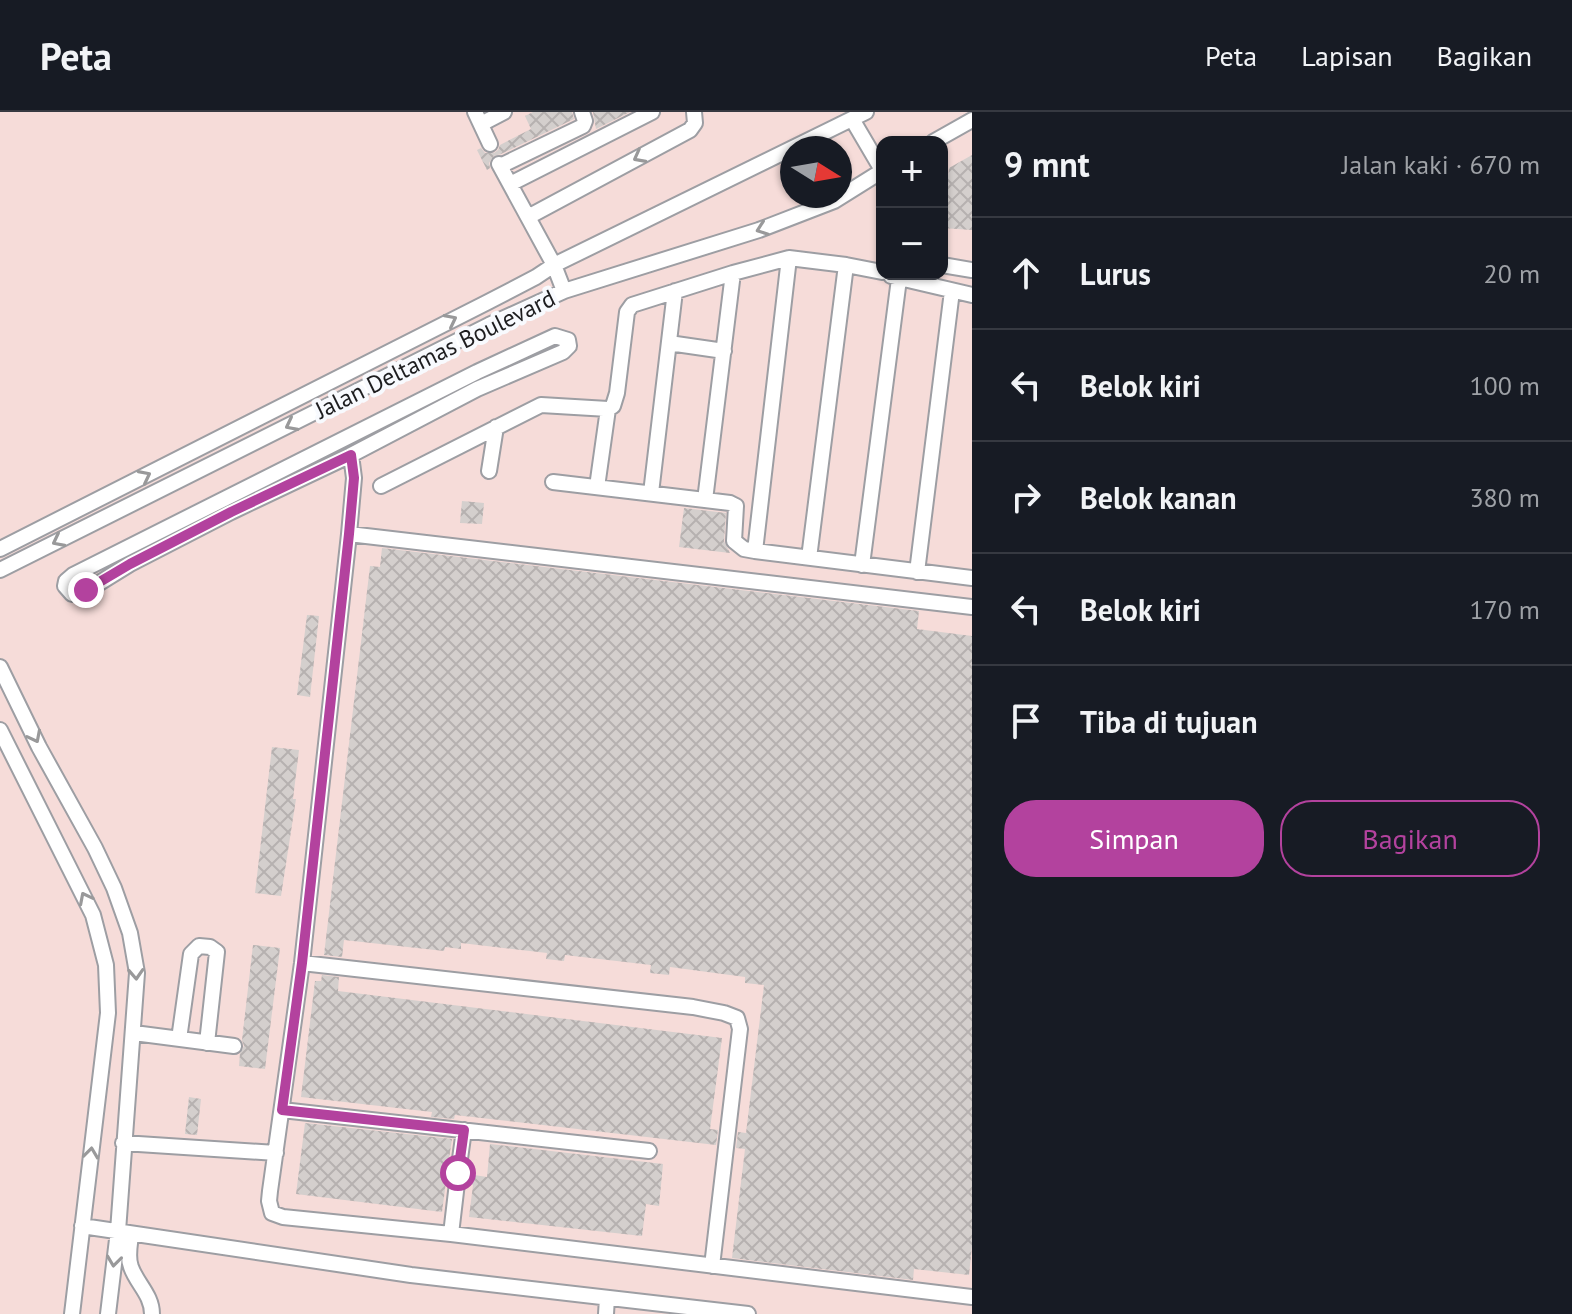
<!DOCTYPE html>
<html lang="id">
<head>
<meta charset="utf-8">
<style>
  :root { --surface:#171b24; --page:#20242c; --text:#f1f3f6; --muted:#9ea1a6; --line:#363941; --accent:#b3429e }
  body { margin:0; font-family:"PT Sans",sans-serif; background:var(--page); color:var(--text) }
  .controls { position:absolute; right:24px; top:24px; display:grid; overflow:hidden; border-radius:16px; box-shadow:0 2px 6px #0004 }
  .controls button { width:72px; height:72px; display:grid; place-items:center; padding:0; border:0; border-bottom:2px solid var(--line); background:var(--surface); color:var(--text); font:40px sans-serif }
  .compass { position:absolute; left:780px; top:24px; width:72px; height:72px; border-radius:50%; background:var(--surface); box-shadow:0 2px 6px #0004; rotate:101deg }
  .stop { position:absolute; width:24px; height:24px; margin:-18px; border:6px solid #b3429e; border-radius:50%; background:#fff }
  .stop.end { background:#b3429e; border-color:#fff; box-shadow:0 2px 8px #0008 }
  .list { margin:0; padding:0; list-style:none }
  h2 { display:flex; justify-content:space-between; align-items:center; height:104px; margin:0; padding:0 32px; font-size:34px }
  h2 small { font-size:26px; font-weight:400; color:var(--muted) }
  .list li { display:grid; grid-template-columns:52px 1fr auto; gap:24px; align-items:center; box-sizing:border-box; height:112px; padding:0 32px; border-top:2px solid var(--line) }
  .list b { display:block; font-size:30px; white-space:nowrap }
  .list em { font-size:26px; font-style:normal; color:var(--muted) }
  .actions { display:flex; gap:16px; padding:24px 32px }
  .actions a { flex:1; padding:18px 0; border:2px solid var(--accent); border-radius:32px; text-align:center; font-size:28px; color:var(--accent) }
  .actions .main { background:var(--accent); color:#fff }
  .icon { flex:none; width:44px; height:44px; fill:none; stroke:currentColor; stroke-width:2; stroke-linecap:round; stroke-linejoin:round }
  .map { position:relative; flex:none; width:972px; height:1202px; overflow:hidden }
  header { display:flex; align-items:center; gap:48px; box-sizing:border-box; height:112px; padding:0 40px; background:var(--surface); border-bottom:2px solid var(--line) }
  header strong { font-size:38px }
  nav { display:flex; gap:44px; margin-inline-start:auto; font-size:28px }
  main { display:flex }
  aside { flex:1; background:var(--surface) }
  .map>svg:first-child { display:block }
</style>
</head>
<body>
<header>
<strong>Peta</strong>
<nav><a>Peta</a><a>Lapisan</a><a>Bagikan</a></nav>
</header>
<main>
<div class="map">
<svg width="972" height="1202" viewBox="0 0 972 1202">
  <defs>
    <pattern id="building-cross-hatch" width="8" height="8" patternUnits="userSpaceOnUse" patternTransform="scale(2)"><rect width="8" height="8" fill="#d4cfcd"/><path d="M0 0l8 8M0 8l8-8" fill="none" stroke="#b6b1b0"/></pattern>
  </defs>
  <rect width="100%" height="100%" fill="#ebecf1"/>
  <path fill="#f6dcd9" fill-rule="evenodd" d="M0,0H972V1202H0ZM882,30H942V162H882ZM792,36H840V84H792Z"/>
  <path fill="url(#building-cross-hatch)" d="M533,0H572L574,7L501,42L494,44L489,51L490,56L487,58L477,38L481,36L485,41H494L498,38L500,33L531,17L525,4Z
    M593,0H630L596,17Z
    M972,43V118L942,116V88L945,89L949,56Z
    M462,389L484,391L482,412L460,411Z
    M684,396L726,401L724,429L730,441L679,435Z
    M382,436L919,499L917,517L972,524V1134L969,1163L914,1157L913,1168L732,1146L745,1037L736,1036L738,1020L746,1021L764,873L745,871V865L670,855L669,863L650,861L651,853L565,843L564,849L546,847L547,841L461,831V837L445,835L444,839L344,828L342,845L324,843L370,454L380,455Z
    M307,503L319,504L310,585L297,583Z
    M272,635L299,638L293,687H296L281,784L255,781Z
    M253,833L280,836L265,957L239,954L240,941L244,934L242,928Z
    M322,863L339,865L338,879L722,926L710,1017L718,1018L716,1033L455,1003L454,1007L431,1005L432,1000L301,985L315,869H321Z
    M189,985L201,987L197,1023L185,1022Z
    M305,1011L452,1027L447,1060L449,1065L446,1070L442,1100L296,1082Z
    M490,1032L663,1052L659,1094L646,1092L642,1124L469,1105L473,1073L467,1072L466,1067L468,1062L487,1065Z"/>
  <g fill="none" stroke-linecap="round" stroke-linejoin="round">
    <defs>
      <path id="minor" d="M475,0L490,32
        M852,7L882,58
        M481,12L504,0
        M933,30L972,8
        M499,52L554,153L564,179
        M500,54L583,14L585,9L582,0
        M510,72L652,0
        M528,105L690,18L695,11L694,0
        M942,153L972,158
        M733,161L705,388L730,391L736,394L734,429L744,437L755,439L972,466
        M891,164L972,183
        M555,224L568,228L569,234L563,240L477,277L351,343L231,400L130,452L83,481L72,482L65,474L66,469L73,463L477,260Z
        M669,231L724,239
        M351,343L354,366L349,422L302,851L270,1079L269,1089L272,1101L283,1105L451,1122L972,1185
        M489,359L496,315
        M553,370L705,388
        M381,374L541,293L608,297L613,294L617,281L627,200L632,193L733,161L789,146L846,153L882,160
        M597,375L608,297
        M651,381L675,179
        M349,422L972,495
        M0,437L486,191L536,165L554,153L866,0
        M755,439L789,146
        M809,446L846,153
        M862,453L899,167
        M0,458L489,213L564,179L759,118L834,89L882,59
        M917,460L952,179
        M0,555L39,635L95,736L114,776L130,821L137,861L118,1119L108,1202
        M0,618L93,803L106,853L108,901L72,1202
        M302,851L693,895L724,901L737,906L740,917L712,1154
        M134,921L234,934
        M179,927L191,842L199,834L210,835L217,840L207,931
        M282,998L649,1039
        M123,1031L276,1041
        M458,1061L464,1018
        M82,1114L411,1163L748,1202
        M451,1122L457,1071
        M131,1123C130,1133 127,1145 131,1155C137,1172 152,1183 152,1202
        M606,1202L607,1186"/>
    </defs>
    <use href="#minor" stroke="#9d9ea3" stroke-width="18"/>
    <use href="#minor" stroke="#fff" stroke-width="14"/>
  </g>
  <defs><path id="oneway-chevron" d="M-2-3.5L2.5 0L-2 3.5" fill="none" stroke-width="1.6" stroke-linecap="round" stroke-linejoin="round" transform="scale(2)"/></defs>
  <g stroke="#99999a">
    <use href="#oneway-chevron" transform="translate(639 45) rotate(152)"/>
    <use href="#oneway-chevron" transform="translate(762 117) rotate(160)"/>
    <use href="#oneway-chevron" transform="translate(451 208) rotate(-27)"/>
    <use href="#oneway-chevron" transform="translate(291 313) rotate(153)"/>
    <use href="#oneway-chevron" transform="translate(145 364) rotate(-27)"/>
    <use href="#oneway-chevron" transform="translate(58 429) rotate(153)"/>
    <use href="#oneway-chevron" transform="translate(35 625) rotate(63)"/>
    <use href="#oneway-chevron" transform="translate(85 786) rotate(-117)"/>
    <use href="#oneway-chevron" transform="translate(136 862) rotate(87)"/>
    <use href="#oneway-chevron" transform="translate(91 1041) rotate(-83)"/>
    <use href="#oneway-chevron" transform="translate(114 1149) rotate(97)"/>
  </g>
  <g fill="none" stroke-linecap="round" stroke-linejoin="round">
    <path stroke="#b3429e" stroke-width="10" d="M86,478L130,452L231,400L351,343L354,366L349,422L302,851L282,998L464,1018L458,1061"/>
  </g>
  <g text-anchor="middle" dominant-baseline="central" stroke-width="8" stroke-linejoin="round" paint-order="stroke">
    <g font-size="24" fill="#1d1d1f" stroke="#f8fafe">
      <text transform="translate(435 242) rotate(-26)">Jalan Deltamas Boulevard</text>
    </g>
  </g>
</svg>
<div class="controls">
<button>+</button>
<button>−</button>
</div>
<svg class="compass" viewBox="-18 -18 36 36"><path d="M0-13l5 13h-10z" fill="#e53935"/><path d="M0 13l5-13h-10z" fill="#9ea1a6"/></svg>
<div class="stop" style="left:458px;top:1061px"></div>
<div class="stop end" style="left:86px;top:478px"></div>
</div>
<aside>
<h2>9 mnt<small>Jalan kaki · 670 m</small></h2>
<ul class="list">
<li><svg class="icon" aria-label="ahead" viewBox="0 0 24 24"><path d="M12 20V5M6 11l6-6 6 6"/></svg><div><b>Lurus</b></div><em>20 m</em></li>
<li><svg class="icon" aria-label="left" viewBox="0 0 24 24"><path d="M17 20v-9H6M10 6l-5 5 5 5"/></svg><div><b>Belok kiri</b></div><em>100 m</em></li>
<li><svg class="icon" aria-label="right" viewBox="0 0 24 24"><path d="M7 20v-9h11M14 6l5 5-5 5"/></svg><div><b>Belok kanan</b></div><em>380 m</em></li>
<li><svg class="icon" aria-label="left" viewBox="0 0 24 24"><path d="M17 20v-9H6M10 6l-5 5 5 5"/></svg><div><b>Belok kiri</b></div><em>170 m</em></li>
<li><svg class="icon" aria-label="arrive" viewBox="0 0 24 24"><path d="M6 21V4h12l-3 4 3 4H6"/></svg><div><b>Tiba di tujuan</b></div></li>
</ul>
<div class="actions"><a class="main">Simpan</a><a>Bagikan</a></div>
</aside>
</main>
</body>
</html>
